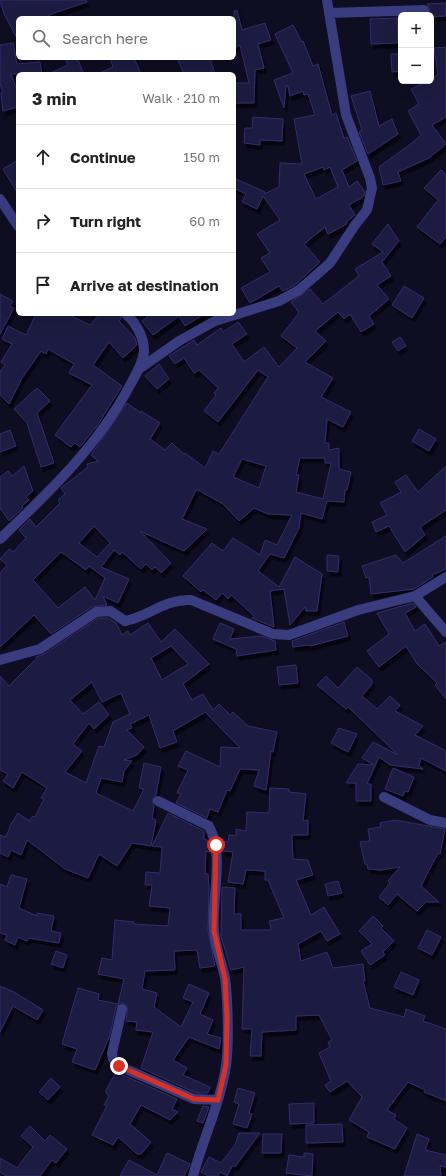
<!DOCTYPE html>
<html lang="en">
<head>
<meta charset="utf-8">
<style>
  :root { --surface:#fff; --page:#f6f6f6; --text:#222; --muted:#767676; --line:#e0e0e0 }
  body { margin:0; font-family:"Golos Text",sans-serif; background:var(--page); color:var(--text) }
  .controls { position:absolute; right:12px; top:12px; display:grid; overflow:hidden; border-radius:6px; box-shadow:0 4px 16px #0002 }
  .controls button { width:36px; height:36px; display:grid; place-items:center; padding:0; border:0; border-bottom:1px solid var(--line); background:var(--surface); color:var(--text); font:20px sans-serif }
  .stop { position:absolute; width:12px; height:12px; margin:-9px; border:3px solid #d93025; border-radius:50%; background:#fff }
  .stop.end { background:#d93025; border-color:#fff; box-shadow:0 1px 4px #0008 }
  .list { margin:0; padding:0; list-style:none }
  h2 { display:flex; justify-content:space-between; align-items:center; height:52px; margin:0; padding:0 16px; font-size:17px }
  h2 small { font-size:13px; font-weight:400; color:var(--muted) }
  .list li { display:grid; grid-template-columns:26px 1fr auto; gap:12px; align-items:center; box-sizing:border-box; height:64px; padding:0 16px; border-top:1px solid var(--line) }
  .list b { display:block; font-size:15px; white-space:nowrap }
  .list em { font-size:13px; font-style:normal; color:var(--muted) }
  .icon { flex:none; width:22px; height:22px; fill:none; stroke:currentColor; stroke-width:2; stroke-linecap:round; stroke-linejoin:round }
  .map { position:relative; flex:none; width:446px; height:1176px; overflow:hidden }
  .search { position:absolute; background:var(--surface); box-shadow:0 4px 16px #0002; left:16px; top:16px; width:220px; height:44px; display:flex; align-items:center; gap:10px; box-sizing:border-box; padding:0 14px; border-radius:6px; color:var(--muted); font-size:15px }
  .panel { position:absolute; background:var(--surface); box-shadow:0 4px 16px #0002; left:16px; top:72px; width:220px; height:244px; border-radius:6px }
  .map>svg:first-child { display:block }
</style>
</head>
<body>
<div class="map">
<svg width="446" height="1176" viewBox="0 0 446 1176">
  <defs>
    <filter id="shadow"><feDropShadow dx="2.5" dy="4.5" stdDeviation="0" flood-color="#0009"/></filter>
  </defs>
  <rect width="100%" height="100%" fill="#0f0d21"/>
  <path fill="#1f1a42" stroke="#342c6d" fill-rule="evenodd" filter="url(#shadow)" d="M0,0H86L87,2L54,13L44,18H18V40L4,14Z
    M446,3V16L431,17V15H428L430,9L427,4Z
    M237,10L242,30L265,23L271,40L258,44L264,68L255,70L254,103H234L235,83H249L240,45L234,48V11Z
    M397,18L398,43L371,44L370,19Z
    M293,25L302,42L303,41L313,66L318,64L332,115L336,113L344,138L347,137L357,161L342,170L349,187L357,181L365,192L364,196L349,205L355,215L346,222L347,224L328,234L325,227L304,244L320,262L295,285L283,291L279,286L250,303L241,288L270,272L261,258L270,253L257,234L280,220L263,196L257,209L242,202L246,194L234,188V178L265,192L264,194L279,187L280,163L302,164L294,119L315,115L308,94L304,95L303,91L290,96L288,86H286L284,108L274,80L293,73L275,34ZM323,167L324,170L330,167L338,187L316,199L304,174Z
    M13,43L17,64L40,62L42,74H11L18,93V107L3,111L1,93L3,92L0,84V45Z
    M446,47V117L432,125L446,144L429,158L398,172L401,181L383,185L379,167L412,143L421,135L408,111L419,104L411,89L427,81H431V79L438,75L434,48Z
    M391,54H401V71L392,72Z
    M65,58H77L84,74H48L68,65Z
    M110,58H134L141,74H97L113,67Z
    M177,58H210L215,74H184Z
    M370,91L379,126L392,119L398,134L368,154L359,132L362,130L351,96Z
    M253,117L283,119L282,141L260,140V145L244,143L245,128H252Z
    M18,160V194L3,169Z
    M441,170L446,175V237L440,244L417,227L438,200L424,188Z
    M388,224L399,241L382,262L391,276L377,285L389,299L369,316L374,324L361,332L350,314L344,319L338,312L315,331L326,341L305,362L333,378L321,397L351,412L343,427L327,419L325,443H329V450L339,448V469L351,472L347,490H345L344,502L327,501L322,519L301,513L299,528L284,558L270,554L258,571L279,587L295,557L322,574L317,611H306L305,607L290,625L284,589L270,591L274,627L252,618L254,616L231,595L228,599L222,593L216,600L203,590L201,592L183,576L212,543L223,551L233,538L260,555L265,540L277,545L292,515L268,514L254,508L239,521L223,504L198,490H196L182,519L207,529L184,551L140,531L171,563L161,573L155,567L152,570L146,564L141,569L122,552L120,555L114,550L101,567L129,579L118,603L103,596L107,605L92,607L51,634L34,615L0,647V573L7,565L0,559L9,549L13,552L26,538L19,530L30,519L36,527L60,503L58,500L65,494L61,488L88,467L87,464L98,461L91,455L127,403L141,413V411L160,423L150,439L165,450L172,443L184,454L185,453L205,468L213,451L219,454L268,377L258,370L218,422L204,411L216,395L214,393L218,388L199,370L194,373L184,358L175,364L169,356L194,340L197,345L221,328L223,332L238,322L247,334L232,344L244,362L264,347L279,367L297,348L281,336L299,313L291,302L310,289L323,304L359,276L355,269L383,252L372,244ZM300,458H325V463H331L323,499L296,492L299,475H296ZM242,459L266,466L259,488L233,477ZM94,526L110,543L97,557L79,543ZM61,552L86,570L89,566L105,578L95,600L85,587L58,608L33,580Z
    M404,286L424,298L412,318L392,305Z
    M0,294L13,301L10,306L14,308L0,334Z
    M36,314H67L90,325L100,314H120L121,318L119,321L135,338L137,345L123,358L109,342L93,365L122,386L97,426L80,447L75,443L71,447L55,435L92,385L69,373L74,364L48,349L46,354L41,351L22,378L9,404L0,395V372L5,365L1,362L12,344L2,339L8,326L26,335Z
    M151,314H204L185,326L179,316L153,335L142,321Z
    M400,337L406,346L398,351L392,342Z
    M159,364L169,379L157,389L145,376Z
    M37,388L50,401L37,413L54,463L41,467L27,423L14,409Z
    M419,429L436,439L429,451L412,441Z
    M10,430L16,446L0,452V434Z
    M24,466L33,491L26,497L29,500L22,506L23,508L9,521L0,508V477L8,471L12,476Z
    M446,466V510L420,527L425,535L405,552L389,526L376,532L372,522L387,515L380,503L401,492L395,482L406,475L418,492Z
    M446,536V569L432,575L433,577L414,589L371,594L369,577L366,578L362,566L396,555L403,563Z
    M327,555L339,556L338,572L327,571Z
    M413,603L416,607L405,613L415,631L425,624L439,646L446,642V699L435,685L437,683L417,664L406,646L379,667L367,651L389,634L377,613Z
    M98,618H108L116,623L122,635L128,631L130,635L148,623L161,642L175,629L209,664L183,684L192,700L203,694L213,710L219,704L230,715L233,712L248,726L277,732L273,752L271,751L266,790L254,786L259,770L240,769L230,791L227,790L218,812L210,809L207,818L176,803L181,794L177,793L188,770L178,766L186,751L220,767L221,747L240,748L205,712L173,731L177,742L160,748L149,715L130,724L132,728L127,730L144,747L137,755L124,760L132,761L124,771L122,782L101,778L96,793L133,811L144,789L139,788L144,763L161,767L156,795L152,801L154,806L152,818L156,820L151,846L132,843L117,866L99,854L88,878L65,869L27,840L21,855L11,850L8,857L0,853V835L6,837L11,824L18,813L29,821L33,816L35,817L44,799L41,798L47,788L22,772L13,788L3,781L8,774L0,770V676L9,686L37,658L36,657L44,654ZM171,646L188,664L162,680L151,658ZM92,682L102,702L121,693L130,714L113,722L104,747L99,746L86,783L65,772L82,751L73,744L89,723L94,729L109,715L99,702L83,714L70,700Z
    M344,622L348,636L310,646L309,645L293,647L292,641Z
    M220,623L234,629L230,639L262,636L275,641L276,650L237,656L236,649L213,639Z
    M296,665L298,683L279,685L277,667Z
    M357,667L372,680V684L362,696L377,709L390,696L400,705L395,711L423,726L415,735L446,751V771L421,758L419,765L423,769L390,765L379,757L367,784H371V801H356V783H346L358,764L374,765L362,758L373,742L398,755L348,707L346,709L317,685L326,676L338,688Z
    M339,728L357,734L348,752L331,743Z
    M393,768L414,777L408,792L405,791L403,796L385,789Z
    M270,788L289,789V792L306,794L303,821L308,820V835H292L293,859L308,860L313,875L296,880L311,915L324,907L340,934L327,941L321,931L298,944L301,961L327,952L333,968L363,964L365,981H363L370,1008L404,1017L406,1009L425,1016L423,1021L446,1029V1101L424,1092L425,1090L408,1082L387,1110L396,1115L394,1119L407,1128L395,1149L367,1137L369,1132L349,1120L362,1097L347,1081L330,1092L325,1085L331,1081L319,1053L330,1047L328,1042L332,1040L319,1015L296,1016V1030L262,1032L261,1056H250L252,1029H242L244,967L231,970L221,936L222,887L235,888L234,914H241V930H271L269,921L284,918L268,880H265V871L246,870L243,884L228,882L233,852L223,851L221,841L228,842L229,835L236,836V829L246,831L247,812L269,813Z
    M168,813L204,831V839L207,840L210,852L206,851L205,874H208L209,887L208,931L215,966L200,968L197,950L174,951L175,970L145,971L142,989L157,993L154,1007L181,1027L193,1002L183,998L189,984L209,993L200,1014L213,1020L207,1034L221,1038L219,1049L189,1037L173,1060L187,1068L183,1075L210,1087L208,1093H196L141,1068L153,1032L136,1030L137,1022L126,1021L128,1007L124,1003H120L116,1007L110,1035L95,1070L72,1062L77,1049L62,1044L78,988L99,994L98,1000L118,1004L124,979L98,974L102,958L112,960L115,920L134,922V924L168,926L170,908L149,906L152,885H145L146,872L160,873L162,847L152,846Z
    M395,820L445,829L440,854L438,853L421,886L439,902H426L417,911L397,894L388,905L379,897L390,883L388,881L400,867L381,870L368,869L367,864H365L360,842L370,841L368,829L381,827L380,823Z
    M11,875L27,879L19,908L37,916V913L54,916L51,931L61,933L59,943L29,938L27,941L18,937L15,945L5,940L7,935L0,933V884L7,887Z
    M338,881L342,893L328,896L325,884Z
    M373,916L383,926L381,928L394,941L383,952L385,955L370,965L361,951L372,944L359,931Z
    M427,930L441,937L432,955L418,948Z
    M56,951L67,955L63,968L51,964Z
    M401,972L419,980L413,995L394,987Z
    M0,986L14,992L43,1010L37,1020L13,1006L0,1032Z
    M116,1072L177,1099L172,1109L178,1112L170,1120L141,1105L130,1124L151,1142L141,1154H137L118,1137L113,1145L92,1135L107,1106L104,1105L109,1096L106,1093V1090Z
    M51,1078L60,1087L48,1100L39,1092Z
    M238,1088L255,1093L249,1113L252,1114L247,1128L233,1124L239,1104L234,1102Z
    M314,1103V1123L290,1124L289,1104Z
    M203,1106L209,1107L203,1123L197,1121Z
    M342,1124L343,1142L306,1143V1125Z
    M30,1126L45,1141L50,1135L67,1149L56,1163L52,1160L40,1176H6L0,1172V1158L17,1168L33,1147L21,1136Z
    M239,1133H260L235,1167L233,1165L227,1176L220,1172L218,1176H209L201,1172L209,1157L221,1163L235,1145Z
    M263,1134H282L281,1153H262Z
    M417,1134L429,1139L425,1150L446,1155V1167L440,1166L441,1176H404Z
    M167,1153L190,1164L184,1176H120L129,1160L157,1175Z
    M304,1153L313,1154L312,1176L286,1173L289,1155L304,1157Z"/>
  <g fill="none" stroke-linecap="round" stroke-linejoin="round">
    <path stroke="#393c7f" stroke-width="10" d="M329,13L424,10
      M0,199L18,226
      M139,369L179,341L215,321L279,301L299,290L330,263L355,225L367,210L372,188L370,178L346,115L327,0
      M0,539C48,493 97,447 129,387C135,376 143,364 144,351C144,337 136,323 126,314
      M415,596L446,632
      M0,660L40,649L96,612L110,611L125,621C150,616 164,599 191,600L273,634L289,635L358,610L415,596L446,577
      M384,797L430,820L446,823
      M158,801L209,826C225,856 211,898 214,931C215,947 222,963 225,978C228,999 229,1045 226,1066C220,1104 203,1139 193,1176
      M122,1009L112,1053L113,1059L119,1066L194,1099L218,1100"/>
  </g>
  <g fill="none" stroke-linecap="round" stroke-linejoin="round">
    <path stroke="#d93025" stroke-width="5" d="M119,1066L194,1099L218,1100L226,1065L227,1018L225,979L214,931L216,845"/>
  </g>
</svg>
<div class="controls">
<button>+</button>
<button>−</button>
</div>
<div class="stop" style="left:216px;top:845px"></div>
<div class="stop end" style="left:119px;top:1066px"></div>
<div class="search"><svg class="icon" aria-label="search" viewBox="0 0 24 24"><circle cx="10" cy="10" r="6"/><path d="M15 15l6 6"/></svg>Search here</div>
<section class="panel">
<h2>3 min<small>Walk · 210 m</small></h2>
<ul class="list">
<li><svg class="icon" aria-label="ahead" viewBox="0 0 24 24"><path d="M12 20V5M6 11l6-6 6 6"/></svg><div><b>Continue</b></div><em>150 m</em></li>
<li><svg class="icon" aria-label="right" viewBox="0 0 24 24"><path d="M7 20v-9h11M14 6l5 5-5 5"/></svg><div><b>Turn right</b></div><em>60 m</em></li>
<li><svg class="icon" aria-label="arrive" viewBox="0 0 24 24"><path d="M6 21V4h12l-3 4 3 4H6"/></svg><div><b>Arrive at destination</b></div></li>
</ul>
</section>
</div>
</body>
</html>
